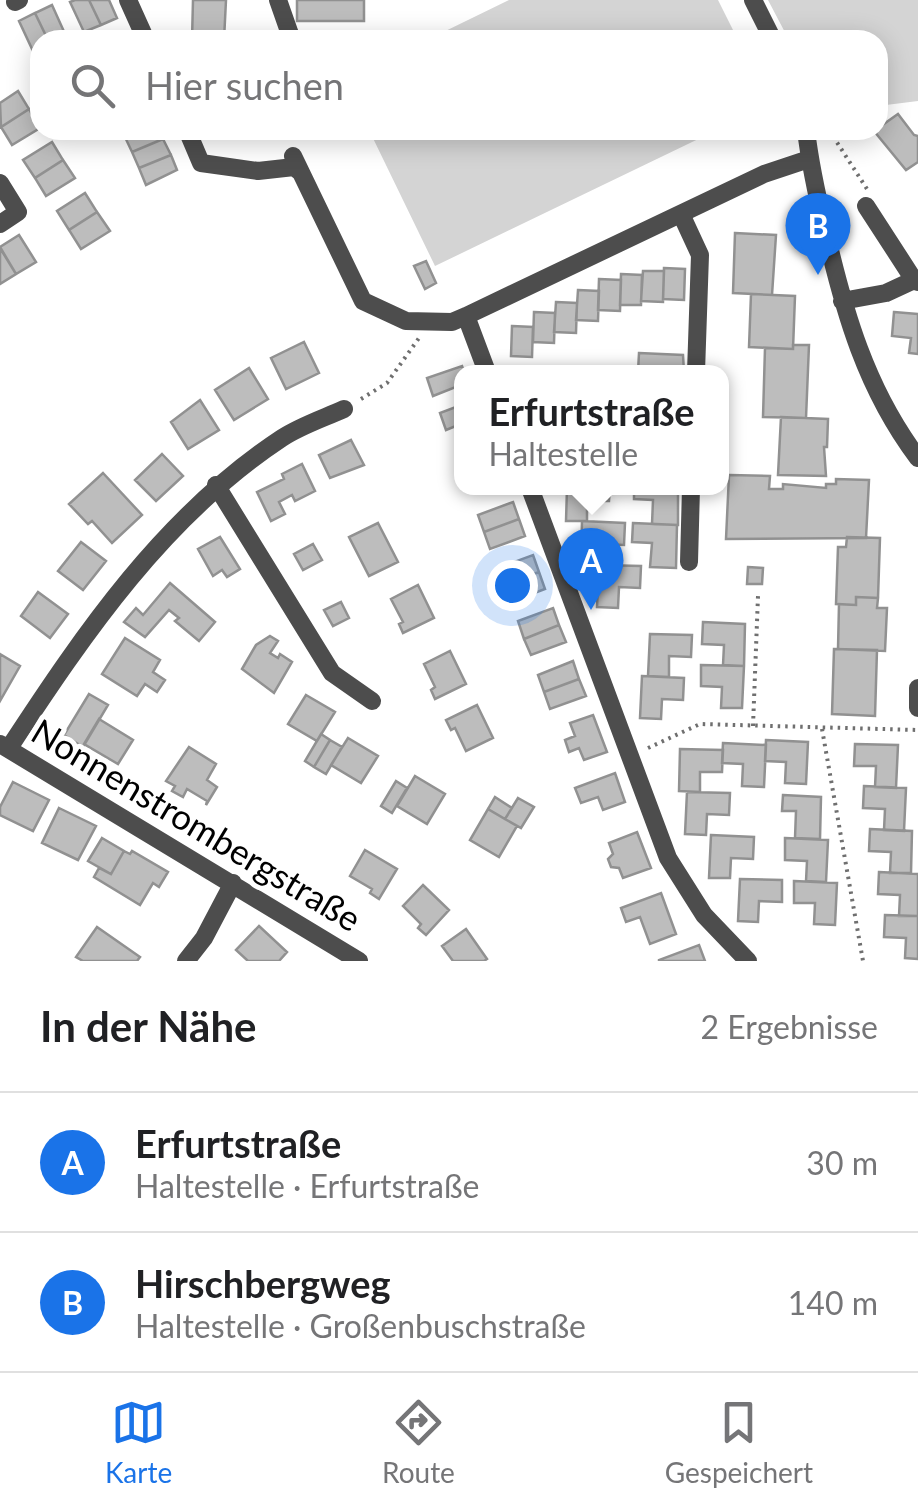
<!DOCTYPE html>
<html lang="de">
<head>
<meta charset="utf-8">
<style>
  :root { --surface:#fff; --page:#f2f2f2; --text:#202124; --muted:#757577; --line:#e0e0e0; --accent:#1a73e8 }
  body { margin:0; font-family:Lato,sans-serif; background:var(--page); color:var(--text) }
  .you { position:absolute; left:512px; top:585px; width:35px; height:35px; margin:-25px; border:8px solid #fff; border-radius:50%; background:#1a73e8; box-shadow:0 0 0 15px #1a73e833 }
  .badge { display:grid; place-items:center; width:65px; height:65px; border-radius:50%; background:var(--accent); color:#fff; font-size:32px; font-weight:700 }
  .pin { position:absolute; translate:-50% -82px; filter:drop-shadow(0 2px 5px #0008) }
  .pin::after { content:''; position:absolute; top:52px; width:35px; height:30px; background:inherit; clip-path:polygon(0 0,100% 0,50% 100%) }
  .popup { position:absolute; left:454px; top:365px; width:275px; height:130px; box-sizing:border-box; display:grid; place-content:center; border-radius:20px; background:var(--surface); filter:drop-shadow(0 2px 8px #0005); font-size:32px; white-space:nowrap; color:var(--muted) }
  .popup b { font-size:38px; color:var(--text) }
  .popup::after { content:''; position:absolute; left:50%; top:100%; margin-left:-20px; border:20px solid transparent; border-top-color:var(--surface) }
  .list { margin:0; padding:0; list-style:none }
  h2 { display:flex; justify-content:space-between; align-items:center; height:130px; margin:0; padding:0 40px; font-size:42px }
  h2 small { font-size:32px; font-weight:400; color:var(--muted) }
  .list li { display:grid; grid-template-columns:65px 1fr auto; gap:30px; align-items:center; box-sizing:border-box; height:140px; padding:0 40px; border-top:2px solid var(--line) }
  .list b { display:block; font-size:38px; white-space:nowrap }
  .list p { margin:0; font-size:32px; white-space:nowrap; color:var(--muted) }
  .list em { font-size:32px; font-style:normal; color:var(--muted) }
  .icon { flex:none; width:55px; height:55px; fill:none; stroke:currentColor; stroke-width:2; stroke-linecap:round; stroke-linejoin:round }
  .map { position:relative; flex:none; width:918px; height:961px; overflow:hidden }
  .search { position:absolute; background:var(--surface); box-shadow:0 5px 25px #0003; left:30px; right:30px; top:30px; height:110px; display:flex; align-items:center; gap:25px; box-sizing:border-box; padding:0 35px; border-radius:30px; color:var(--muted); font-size:38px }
  .sheet { height:410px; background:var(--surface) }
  nav { display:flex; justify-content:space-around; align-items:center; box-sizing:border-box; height:140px; border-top:2px solid var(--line); background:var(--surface); font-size:28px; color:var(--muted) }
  nav a { display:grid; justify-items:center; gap:5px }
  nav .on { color:var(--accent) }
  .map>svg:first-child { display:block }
</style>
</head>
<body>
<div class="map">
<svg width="918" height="961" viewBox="0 0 918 961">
  <rect width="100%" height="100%" fill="#fff"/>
  <path fill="#d4d4d4" d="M509,0H718L738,40H427Z
    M768,0H918V101L878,106V40H789Z
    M369,130H717L435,266Z"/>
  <path fill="#bdbdbd" stroke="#919191" stroke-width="2.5" d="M75,0H89L101,25L84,32L70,2Z
    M89,0H109L117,18L101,25Z
    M193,0H226L224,40H192Z
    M297,0H364V21H297Z
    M52,5L66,36L56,40H48L35,13Z
    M35,13L48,40H40V48L33,51L19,21Z
    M18,91L29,109L1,127L0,103Z
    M29,109L40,128L12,145L1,127Z
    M898,114L914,135L918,136V162L906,170L874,131Z
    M136,130H159L163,139L132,152L124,135Z
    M163,139L171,155L139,168L132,152Z
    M52,142L63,160L35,178L23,160Z
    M171,155L177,170L146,185L139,168Z
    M63,160L75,178L46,196L35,178Z
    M85,193L97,212L69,230L57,211Z
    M97,212L110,231L81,249L69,230Z
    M735,233L776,235L772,295L733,293Z
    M19,235L36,262L16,274L0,247Z
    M0,248L16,274L0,284Z
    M426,261L436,283L425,289L414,266Z
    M664,268L685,269L684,300L663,299Z
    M643,271H664L663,302L641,301Z
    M621,274L642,275L641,305H620Z
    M599,279L621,280L620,311L598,310Z
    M578,290L599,291L598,321L576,320Z
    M751,294L795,296L793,349L749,347Z
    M556,302L577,303L576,333L554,332Z
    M534,312L555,313L554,343L533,342Z
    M894,312L918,314V354L909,353L911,338L892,336Z
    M512,326L533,327L532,357L511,356Z
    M304,342L319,373L286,389L271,358Z
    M793,345H809L806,418L763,417L765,348L793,349Z
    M639,353L683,355L684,372H638Z
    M462,366L464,372H461V385L433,396L427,378Z
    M249,368L268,399L234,420L215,390Z
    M200,400L219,430L188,449L171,422Z
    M461,405V424L446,430L440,413Z
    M781,417L828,419L827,447H824L826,476L778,475Z
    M351,440L364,465L330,478L319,455Z
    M162,454L183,476L156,501L135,480Z
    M302,464L315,491L295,501L292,495L279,502L285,514L271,521L257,492L284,479L282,474Z
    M103,473L142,515L112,543L92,521L88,524L69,504Z
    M729,475L770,476L769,489H783V484L826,488V484H836V479L869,480L866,538L726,539Z
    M567,488H610L609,501H587V521H566Z
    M634,488H678V525L652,524L653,500L634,499Z
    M513,502L519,519L484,532L478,515Z
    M519,519L525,536L490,549L484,532Z
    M582,521L625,523L624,545L602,544V565L581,564Z
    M378,523L398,562L369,576L349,537Z
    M633,523L677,525L676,568L650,567L652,543L632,542Z
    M220,537L240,569L227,577L222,570L213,576L198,549Z
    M847,537L880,538L878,598L856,597V605L836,604L838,547H846Z
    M81,542L106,561L83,590L58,571Z
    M313,544L322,560L303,570L294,554Z
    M533,555L539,572L504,585L498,568Z
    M599,565L641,566L640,588L619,587L618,608L597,607Z
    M748,567L763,568L762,584H747Z
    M539,572L545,589L511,602L504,585Z
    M170,583L215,622L199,641L175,621L179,618L169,610L145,637L124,622L136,608L143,615Z
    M418,585L434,618L403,633L399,624L403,622L391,599Z
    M38,592L68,614L50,638L21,616Z
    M856,597L878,598L877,608H887L885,651L838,649L839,604L856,605Z
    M341,602L349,618L333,626L324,610Z
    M553,608L559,625L524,639L518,621Z
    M703,622L745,624L744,666L723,665L724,645L702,644Z
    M559,625L566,642L531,655L524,639Z
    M650,634L692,635L691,657L669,656V677L648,676Z
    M270,636L278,641L270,653L278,658L280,654L292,662L274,693L242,669L256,645Z
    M125,638L160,660L153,672L165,680L157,692L145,684L137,696L102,674Z
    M834,649L877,650L875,716L832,714Z
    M450,651L466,684L435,699L431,690L435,687L424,664Z
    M0,654L20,666L0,701Z
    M573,661L579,679L544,692L538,675Z
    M701,665L744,666L742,708H721L722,687L701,686Z
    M642,676L684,678L683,700L662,699L661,719L640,718Z
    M579,679L586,696L550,709L544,692Z
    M89,694L108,705L83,747L64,735Z
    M306,695L335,712L317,741L288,724Z
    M477,705L493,738L466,751L455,728L451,730L446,720Z
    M593,715L607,752L584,760L579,748L569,752L565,740L575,736L570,723Z
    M99,719L133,740L118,764L84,744Z
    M321,734L330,740L314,767L305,761Z
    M348,738L378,756L361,783L331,765Z
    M330,740L342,747L326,774L314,767Z
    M766,740L808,742L806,784L785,783L786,762L765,761Z
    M723,743L766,745L764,787L742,786L743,764L722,763Z
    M855,744L898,745L896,788L875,787L876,766H854Z
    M189,747L216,764L207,780L217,787L206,805L207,801L187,789L183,797L172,791L175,786L166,781Z
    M680,749L723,750L722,772H700V792L679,791Z
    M615,773L625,802L603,810L598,797L581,803L575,788Z
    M415,776L445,794L427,824L397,806Z
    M396,781L407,788L392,813L381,806Z
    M13,782L49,800L33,831L0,815V807Z
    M864,786L906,788L904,831L884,830L885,809L863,808Z
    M687,792L730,793L729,815L707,814L706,835L685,834Z
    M783,795L821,797L820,839L795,838L796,811H782Z
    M495,797L512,808L505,819L488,809Z
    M518,798L534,807L521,828L505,819Z
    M59,808L96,826L78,860L42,843Z
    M488,809L517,826L499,857L470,840Z
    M870,829L912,831L911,873H890L891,852L869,851Z
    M637,832L651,868L623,878L619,868L611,867L608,859L613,854L609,843Z
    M711,835L754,837L753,859L731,858L730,878H709Z
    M102,838L124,851L111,874L88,861Z
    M785,838L828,840L826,882L806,881L807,861L785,860Z
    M365,850L397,869L379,899L370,893L372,889L350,876Z
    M124,851L130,854L132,851L168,872L159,887L153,883L140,905L94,877L99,868L111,874Z
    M879,872L918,874V916H899L900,895L878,894Z
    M740,879L782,880V902L759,901L758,922L738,921Z
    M794,881L837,883L835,925L814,924L815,903H794Z
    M423,885L449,910L426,935L418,928L421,924L403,906Z
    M661,893L676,934L650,944L640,917L626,922L621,908Z
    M885,915L918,916V959L905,958L906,938L884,937Z
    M259,926L287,952L279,961H248L236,950Z
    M97,927L140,957L137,961H83L76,957Z
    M466,929L487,959L484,961H453L442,946Z
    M699,945L705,961H659V960Z"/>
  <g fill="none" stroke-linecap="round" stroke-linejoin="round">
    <path stroke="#6f6f6f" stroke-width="4" stroke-dasharray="2.5 5" stroke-linecap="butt" d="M325,130L327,136
      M829,130L867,189
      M361,399L387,383L419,338
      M753,726L758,596
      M822,729L863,961
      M648,748L700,724L918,730"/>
    <path stroke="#4d4d4d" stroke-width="18" d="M128,0L146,40
      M278,0L292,40
      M753,0L773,40
      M15,2L19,0
      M187,130L201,163L258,171L294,167L299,171
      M806,130C810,164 817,196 825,229C844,312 866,389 918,458
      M293,156L363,301L406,321L452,322L466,316L764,174L809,159
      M0,183L18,212L0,224
      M866,206L914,280
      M681,214L700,255L696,372
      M842,301L886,293L914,280L918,282
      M466,316L487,372
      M216,485L332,673L372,701
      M530,488L668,858L704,915L748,961
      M689,562L691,488
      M918,688V708
      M0,744L359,961
      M9,748C85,632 164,516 282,438C300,426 324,418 344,409
      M186,961L204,938L233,883"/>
  </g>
  <g text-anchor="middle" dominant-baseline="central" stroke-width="10" stroke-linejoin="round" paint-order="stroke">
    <g font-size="35" fill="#000" stroke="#fff">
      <text transform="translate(197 824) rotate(31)">Nonnenstrombergstraße</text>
    </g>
  </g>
</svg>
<div class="you"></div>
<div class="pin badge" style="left:591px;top:610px">A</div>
<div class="popup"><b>Erfurtstraße</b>Haltestelle</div>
<div class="pin badge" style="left:818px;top:275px">B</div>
<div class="search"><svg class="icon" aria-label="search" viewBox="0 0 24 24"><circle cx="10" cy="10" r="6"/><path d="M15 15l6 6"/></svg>Hier suchen</div>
</div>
<section class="sheet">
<h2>In der Nähe<small>2 Ergebnisse</small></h2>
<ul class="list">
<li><span class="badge">A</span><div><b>Erfurtstraße</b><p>Haltestelle · Erfurtstraße</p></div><em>30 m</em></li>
<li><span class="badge">B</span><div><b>Hirschbergweg</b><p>Haltestelle · Großenbuschstraße</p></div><em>140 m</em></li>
</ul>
</section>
<nav>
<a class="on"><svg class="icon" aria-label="map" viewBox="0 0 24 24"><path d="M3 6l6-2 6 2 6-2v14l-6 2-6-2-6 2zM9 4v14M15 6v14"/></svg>Karte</a>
<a><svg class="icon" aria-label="directions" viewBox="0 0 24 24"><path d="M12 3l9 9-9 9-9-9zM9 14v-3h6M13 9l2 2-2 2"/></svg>Route</a>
<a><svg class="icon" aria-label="saved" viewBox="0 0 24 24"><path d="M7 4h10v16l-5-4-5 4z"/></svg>Gespeichert</a>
</nav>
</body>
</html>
